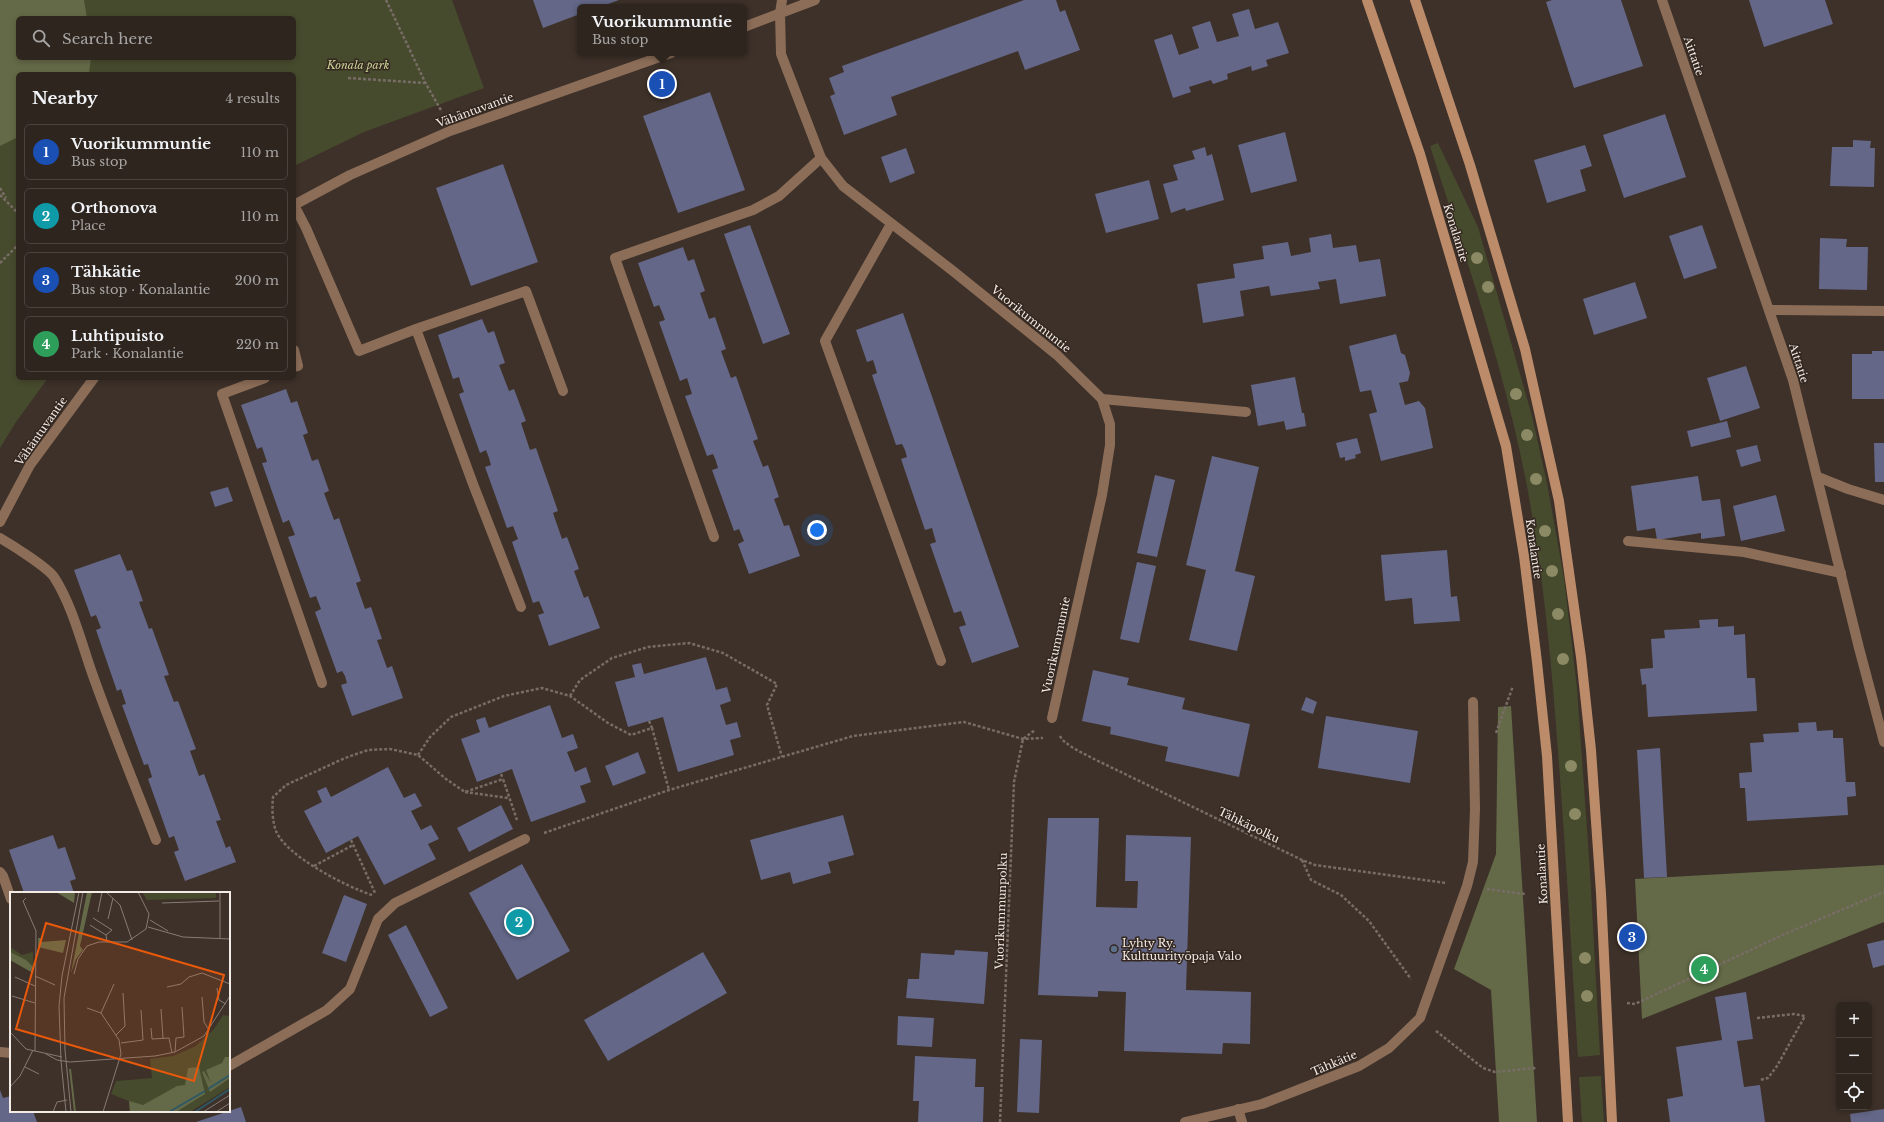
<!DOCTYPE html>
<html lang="en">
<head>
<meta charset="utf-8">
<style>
  :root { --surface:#2e251f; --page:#362d28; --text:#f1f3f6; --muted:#a7a5a4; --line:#49423d; --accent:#bca0f2 }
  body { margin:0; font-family:"Libre Baskerville",serif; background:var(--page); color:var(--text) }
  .controls { position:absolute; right:12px; bottom:12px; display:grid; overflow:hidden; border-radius:6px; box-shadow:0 2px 6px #0003 }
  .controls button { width:36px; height:36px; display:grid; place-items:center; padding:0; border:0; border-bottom:1px solid var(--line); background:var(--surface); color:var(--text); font:20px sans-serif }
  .you { position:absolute; left:817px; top:530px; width:14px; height:14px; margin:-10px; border:3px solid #fff; border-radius:50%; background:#1a73e8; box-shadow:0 0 0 6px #1a73e833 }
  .badge { display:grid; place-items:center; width:26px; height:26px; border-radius:50%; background:var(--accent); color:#fff; font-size:13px; font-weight:700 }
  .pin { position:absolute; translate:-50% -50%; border:2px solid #fff; box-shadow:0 1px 4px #0006 }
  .popup { position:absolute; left:577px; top:4px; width:170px; height:52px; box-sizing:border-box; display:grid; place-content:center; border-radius:6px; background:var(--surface); filter:drop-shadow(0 1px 3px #0005); font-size:13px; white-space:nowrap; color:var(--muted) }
  .popup b { font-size:15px; color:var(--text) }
  .popup::after { content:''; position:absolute; left:50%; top:100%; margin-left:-8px; border:8px solid transparent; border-top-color:var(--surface) }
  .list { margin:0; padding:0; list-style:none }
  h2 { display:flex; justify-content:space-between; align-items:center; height:52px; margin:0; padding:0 16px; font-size:17px }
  h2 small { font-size:13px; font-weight:400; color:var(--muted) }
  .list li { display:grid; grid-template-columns:26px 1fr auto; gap:12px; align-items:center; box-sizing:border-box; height:56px; margin:0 8px 8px; padding:0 8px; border:1px solid var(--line); border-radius:6px }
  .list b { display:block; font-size:15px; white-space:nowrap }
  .list p { margin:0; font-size:13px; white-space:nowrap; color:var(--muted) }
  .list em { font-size:13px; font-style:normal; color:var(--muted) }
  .icon { flex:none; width:22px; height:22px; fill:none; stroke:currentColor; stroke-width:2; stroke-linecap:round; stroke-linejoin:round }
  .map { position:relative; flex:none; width:1884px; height:1122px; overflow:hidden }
  .search { position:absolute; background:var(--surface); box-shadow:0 2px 6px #0003; left:16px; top:16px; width:280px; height:44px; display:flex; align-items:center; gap:10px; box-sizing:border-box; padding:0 14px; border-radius:6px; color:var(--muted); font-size:15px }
  .panel { position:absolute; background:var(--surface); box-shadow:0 2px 6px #0003; left:16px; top:72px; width:280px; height:308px; border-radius:6px }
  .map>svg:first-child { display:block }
</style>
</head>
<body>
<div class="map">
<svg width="1884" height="1122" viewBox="0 0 1884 1122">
  <rect width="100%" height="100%" fill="#3d3129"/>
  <path fill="#474b2d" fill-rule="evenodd" d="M0,0H452L484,88L364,132L294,166V74H18V378H48L16,422L0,448ZM18,18H294V58H18Z
    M1438,143L1478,227L1532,416L1547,483L1564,578L1577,688L1590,872L1600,1055L1578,1057C1572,964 1567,871 1560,778C1553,680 1545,583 1527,486C1505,371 1466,258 1430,146Z
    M1601,1076L1604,1122H1582L1579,1077Z"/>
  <path fill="#646947" d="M0,0H84L87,18H18V58H91L89,74H18V137L0,146Z
    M1511,706L1537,1122H1499L1491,990L1454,969L1496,854L1498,707Z
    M1884,865V922L1642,1019L1635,879Z"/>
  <path fill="#646787" d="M533,0H619L600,7H580V14L543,28Z
    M1024,0H1056L1060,12L1065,10L1080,50L1025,70L1018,51L891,97L897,115L844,135L830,96L835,94L829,78L844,72L842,66Z
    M1552,0H1621L1643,66L1574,88L1546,2Z
    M1749,0H1825L1833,24L1764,47Z
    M1249,9L1255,29L1278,22L1289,53L1266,60L1268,66L1252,71L1251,66L1227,74L1228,79L1213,84L1211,80L1189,87L1191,92L1173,98L1154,40L1172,34L1179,55L1199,48L1192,27L1210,21L1217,42L1239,36L1232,14Z
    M710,92L745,190L678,213L643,116Z
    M1665,114L1686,177L1624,198L1603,135Z
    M1285,132L1297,181L1251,193L1238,145Z
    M1853,140L1871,141L1870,148H1875L1874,187L1830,186L1832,147H1853Z
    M1585,145L1592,166L1580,170L1586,191L1547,203L1534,160Z
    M1205,147L1207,156L1212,154L1224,200L1186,211L1185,208L1171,213L1163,184L1178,180L1173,165L1195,159L1192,151Z
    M906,148L915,173L890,183L881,157Z
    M503,164L538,262L471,286L436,188Z
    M1149,180L1159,219L1106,233L1095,194Z
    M750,225L790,334L763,344L724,234Z
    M1702,225L1717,268L1684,279L1669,236Z
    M1331,234L1333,248L1356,245L1359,262L1380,259L1386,296L1340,304L1336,279L1318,282L1320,289L1271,296L1269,286L1240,291L1244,316L1203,323L1197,284L1235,278L1233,264L1264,259L1262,246L1288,242L1291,256L1311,252L1309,238Z
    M1820,238L1847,239L1846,247H1868L1867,290L1819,289Z
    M683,247L688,261L694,259L705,291L700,293L709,319L715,317L726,349L721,351L731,378L736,376L758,439L753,441L763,467L768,465L779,497L774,499L784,526L789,525L800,556L749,574L738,544L744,541L739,529L734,531L712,470L718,468L716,461L713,454L707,456L685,396L692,394L687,378L680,381L659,322L665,320L662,312L659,305L654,307L638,263Z
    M1635,282L1647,318L1594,335L1583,299Z
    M903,313L1019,647L972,663L959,627L966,625L961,611L954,613L930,544L936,542L932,528L925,530L901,459L907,457L905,450L902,444L896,445L872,375L877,373L875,366L873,360L867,362L856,330Z
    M482,319L488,333L494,331L505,363L499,365L509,391L514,389L526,421L521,423L530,450L536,448L558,511L553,513L562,539L567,537L579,569L574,571L584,598L588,596L600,628L549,646L538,615L544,613L539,601L533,603L512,542L518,539L513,526L507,528L485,467L491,465L489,458L486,450L480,453L459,394L464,392L461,384L459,377L453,379L438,335Z
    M1396,334L1401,353L1405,355L1410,373L1408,381L1399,383L1405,405L1419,401L1425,408L1433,448L1381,461L1369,414L1377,412L1371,390L1360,392L1349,346Z
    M1872,351H1884V399H1852V354H1872Z
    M1746,366L1760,408L1720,421L1707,378Z
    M1295,377L1302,413H1304L1306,426L1286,430L1284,421L1258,426L1251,385Z
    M286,389L291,403L297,401L308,433L303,435L312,461L318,459L329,491L324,493L334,520L339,518L361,581L356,583L365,609L371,607L382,639L377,640L387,668L392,666L403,698L352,716L341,685L347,683L345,676L342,671L337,673L315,612L321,609L316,596L310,598L288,537L295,535L289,520L283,523L262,463L267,462L262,447L257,449L241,405Z
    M1727,421L1731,437L1691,447L1687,431Z
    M1357,438L1361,453L1355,455L1356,458L1345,461V457L1340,458L1336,443Z
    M1874,443H1884V482H1875Z
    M1757,445L1761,461L1741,467L1736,450Z
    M1212,456L1259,467L1235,571L1255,576L1237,651L1189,640L1206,570L1186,565Z
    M1155,475L1175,480L1157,557L1137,553Z
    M1698,476L1702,501L1720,499L1725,536L1701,539V533L1657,540L1655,528L1637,531L1631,486Z
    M228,487L233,501L215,507L210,492Z
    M1776,495L1785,531L1741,541L1733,506Z
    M1447,550L1451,597L1457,596L1460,621L1414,624L1412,598L1385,601L1381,555Z
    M120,554L127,571L132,570L143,601L139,602L149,629L152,628L169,675L164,676L174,702L178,701L196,749L190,751L199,776L204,774L221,820L216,821L226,848L230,846L236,862L185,881L174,852L179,850L174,836L169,838L148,779L152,777L148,764L144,765L122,705L126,704L121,689L117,691L96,630L101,628L96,615L91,617L74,570Z
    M1137,562L1156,566L1139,643L1120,639Z
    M1718,619V627L1734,626V635L1745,634L1747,678H1755L1757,711L1648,717L1646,684L1642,685L1640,669L1653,668L1651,639L1665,638L1664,630L1700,628L1699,620Z
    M706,657L716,690L727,687L731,701L720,705L726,725L737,722L741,737L730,740L734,755L678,772L663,717L628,727L615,682L635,677L632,665L641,663L644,674Z
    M1093,670L1129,678L1127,685L1185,698L1182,709L1250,724L1239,777L1165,761L1168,747L1110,734L1111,727L1082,721Z
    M1306,697L1317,702L1313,714L1301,710Z
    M550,705L562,738L573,734L578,748L567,752L575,772L586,767L591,782L580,786L586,802L531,822L512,769L477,782L461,739L480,732L476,720L485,717L489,728Z
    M1326,716L1418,731L1410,783L1318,768Z
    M1816,722L1817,731L1833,730V738H1843L1846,782H1855L1856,796L1847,797L1848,815L1747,821L1745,788H1740L1739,773L1752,772L1750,743L1764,742L1763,734L1799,732L1798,723Z
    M1660,748L1667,877L1644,878L1637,750Z
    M638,752L646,773L613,786L605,766Z
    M388,767L404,798L415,793L422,806L411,811L421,830L431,825L439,839L428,844L436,859L384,885L358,836L326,853L304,811L322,802L317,791L326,787L331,797Z
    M501,805L513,829L469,852L457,828Z
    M843,815L854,855L828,862L831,873L793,884L790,872L761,880L750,840Z
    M1048,818H1099L1096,907L1137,908L1138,881H1125L1126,835L1191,837L1186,990L1251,992L1250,1044L1223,1043L1222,1054L1124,1051L1126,992L1098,991V997L1038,995Z
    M53,835L58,849L65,847L76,879L70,881L74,893H24L9,850Z
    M522,864L570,951L517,980L469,893Z
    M344,895L367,904L346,962L322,953Z
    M406,925L448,1008L430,1017L388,935Z
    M1884,940V965L1873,968L1867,944Z
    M955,950L988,952L984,1004L906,998L908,979H919L921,953L954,955Z
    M703,952L727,993L608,1061L584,1020Z
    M1746,992L1753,1039L1737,1041L1744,1087L1760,1085L1765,1122H1670L1667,1099L1683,1096L1676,1047L1722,1040L1715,997Z
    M898,1016L934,1018L932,1047L897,1045Z
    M1020,1039L1042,1040L1039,1113L1017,1112Z
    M915,1056L976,1059L975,1087H984L983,1122H918L919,1101H913Z
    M0,1090L3,1098L11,1096V1111H33L37,1122H0Z
    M241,1107L246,1122H196Z
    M1884,1109V1122H1851L1850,1114Z"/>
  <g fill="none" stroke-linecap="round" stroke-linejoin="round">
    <path stroke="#786d66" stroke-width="2.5" stroke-dasharray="3 2" stroke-linecap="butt" d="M386,0L426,84L442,112
      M348,78L425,83
      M0,188L6,198
      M0,195L18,213
      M0,263L18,245
      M570,696L580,680L612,658L648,647L689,643L723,653L777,684L767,705L782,757
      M649,721L652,728
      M1496,733L1513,686
      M1060,736C1064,745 1085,754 1094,759L1302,860L1315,865L1446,883
      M418,755L430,737L451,717L504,696L542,688L570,696L608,723L631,735L652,728L669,790
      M501,774L503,779
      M465,792L508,798
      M544,833L669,790L853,736L964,722L1023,739L1043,738
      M351,840L375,893
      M1302,860L1311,880L1341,895L1369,921L1411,979
      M314,866L353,845
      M1487,889L1525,894
      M372,895C347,887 286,856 276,831C272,820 272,808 273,797L286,785L345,758L368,750L390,749L418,755L446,779L465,792L503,779L517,820
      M1627,1003L1635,1004L1787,933L1884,892
      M1757,1018L1794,1014L1805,1016L1777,1066L1768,1078L1760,1080
      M1436,1031L1483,1068L1495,1072L1536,1068
      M1000,1122L1014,782L1023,739L1035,730"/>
    <path stroke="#8c6d58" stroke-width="10" d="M294,205L306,228L359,351L416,329L526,291L563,391
      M891,224L825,341L941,661
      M1769,310L1884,311
      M416,329L473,484L521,607
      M294,350L298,366L294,367
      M265,378L222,394L322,683
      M1102,399L1246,412
      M1818,477L1848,489L1884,500
      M714,537L615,258L753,210L779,196L821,158
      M0,538C12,545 47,567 54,577C74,608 83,650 96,684C115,737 136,788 156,840
      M1628,541L1744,552L1841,573
      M0,872L3,876L11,899
      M0,1052L11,1053
      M229,1066L327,1010L350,989L378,919L395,903L525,839
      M1238,1109L1242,1122"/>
    <path stroke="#8c6d58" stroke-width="10" d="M782,0L780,13L781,54L821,158L843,186L953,271L1057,355L1102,399L1110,424V445L1102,495L1052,718
      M1662,0L1793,380L1859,648L1884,742
      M744,27L815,0
      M294,205L350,175L450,131L671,53
      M0,522L30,465L94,378
      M1185,1122L1262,1104L1359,1066L1389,1048L1420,1018L1467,886L1473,862L1475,809L1473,702"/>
    <path stroke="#bc8b6a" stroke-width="10" d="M1367,0L1420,154L1506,446L1524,556L1537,662L1547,756L1568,1122
      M1415,0L1470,165L1525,349L1559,501L1581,657L1591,750L1601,893L1612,1122"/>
  </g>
  <g fill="#8b8a65">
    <circle cx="1477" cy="258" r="6"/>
    <circle cx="1488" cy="287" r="6"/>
    <circle cx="1516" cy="394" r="6"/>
    <circle cx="1527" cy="435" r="6"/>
    <circle cx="1536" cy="479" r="6"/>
    <circle cx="1545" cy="531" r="6"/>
    <circle cx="1552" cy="571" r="6"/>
    <circle cx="1558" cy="614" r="6"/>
    <circle cx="1563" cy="659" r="6"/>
    <circle cx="1571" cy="766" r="6"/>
    <circle cx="1575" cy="814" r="6"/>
    <circle cx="1585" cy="958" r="6"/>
    <circle cx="1587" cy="996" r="6"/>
  </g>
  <circle fill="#5c6f8a" stroke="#33271f" stroke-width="1.5" cx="1114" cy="949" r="4"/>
  <g text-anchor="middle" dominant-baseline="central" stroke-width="3" stroke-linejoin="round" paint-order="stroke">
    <g font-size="11" fill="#f3ebe6" stroke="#33271f">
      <text transform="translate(1694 56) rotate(71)">Aittatie</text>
      <text transform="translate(475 110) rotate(-20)">Vähäntuvantie</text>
      <text transform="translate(1456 233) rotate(73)">Konalantie</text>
      <text transform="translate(1031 319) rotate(39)">Vuorikummuntie</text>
      <text transform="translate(1799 363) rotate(72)">Aittatie</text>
      <text transform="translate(41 431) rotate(-55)">Vähäntuvantie</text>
      <text transform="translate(1534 549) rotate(82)">Konalantie</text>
      <text transform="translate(1056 645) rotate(-78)">Vuorikummuntie</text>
      <text transform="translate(1249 825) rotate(26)">Tähkäpolku</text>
      <text transform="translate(1542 874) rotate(-93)">Konalantie</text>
      <text transform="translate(1001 911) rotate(-88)">Vuorikummunpolku</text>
      <text transform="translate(1334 1063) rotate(-23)">Tähkätie</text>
    </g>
    <g font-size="11" font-style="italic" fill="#cad396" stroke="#33271f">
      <text x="358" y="65">Konala park</text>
    </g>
    <g font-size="11" fill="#f3ebe6" stroke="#33271f" text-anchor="start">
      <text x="1122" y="943">Lyhty Ry.<tspan x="1122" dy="13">Kulttuurityöpaja Valo</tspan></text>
    </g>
  </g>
  <g transform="translate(10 892)">
    <rect width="220" height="220" fill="#3d3129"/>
    <path d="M132,0H206V6L137,8ZM0,55L12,63L23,60V81L0,68ZM213,123L220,124V195L180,220H120L119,209L101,202L106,189L142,186L140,167L163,164L186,154L204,137Z" fill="#474b2d"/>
    <path d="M46,0H65L64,11ZM77,0H82L70,54L73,58L66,67L61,81ZM28,46H31V50L56,48L53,61L28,55ZM0,60L16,68L23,75V81L0,68ZM215,165H220V186L200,200L192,180L194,179L201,191L196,178L212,171ZM189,175L195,202L166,220H120L119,209L133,213L167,194L175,193L178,176ZM59,177H61L66,220H64Z" fill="#646947"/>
    <path fill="none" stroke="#2e5864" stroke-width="2" d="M198,197L220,183M159,220L195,199M185,220L220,197"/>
    <path fill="none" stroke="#867b75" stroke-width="1" d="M96,0L110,13L122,48M16,6L13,9L26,39L25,159M152,11L209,9M88,20L92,0M83,26L102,38L96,43M98,27L103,6M140,28L158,39M80,33L96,43L97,50M138,35L173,45L220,47M210,47V0M64,82L68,67L77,54L89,50H117L136,37L139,22L128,0M25,84L45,93M5,85L25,94M157,95L171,92L179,85L192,81L220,92M207,96L209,108L216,112M2,104L25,111M192,105L194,130L199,138M77,116L91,121M151,117L153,146M141,136L142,147L159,146L162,161M0,140L16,157L52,165M106,143L115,134L113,101M111,151L133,148L131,118M165,160L166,146L174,145L172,115M36,162L47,168L60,170L145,164L165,160L194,144L220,104M15,175L29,182M0,195L10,184L23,158M43,220L47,210L57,208M56,220L51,169L49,114L52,84L69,0M61,220L55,158L54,106L73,0M93,220L111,162L109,148L91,121L104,92M193,220L220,203M206,220L220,211"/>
    <path fill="#e8590c" fill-opacity="0.15" stroke="#e8590c" stroke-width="2" d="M36,31L214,83L184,189L6,137Z"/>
    <rect width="220" height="220" fill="none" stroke="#f3ebe6" stroke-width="2"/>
  </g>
</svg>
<div class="controls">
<button>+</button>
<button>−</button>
<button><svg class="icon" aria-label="locate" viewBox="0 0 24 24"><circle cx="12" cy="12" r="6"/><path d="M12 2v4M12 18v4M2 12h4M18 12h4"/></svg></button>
</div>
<div class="you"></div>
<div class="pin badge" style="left:662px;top:84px;background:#1a4fb4">1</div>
<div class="popup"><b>Vuorikummuntie</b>Bus stop</div>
<div class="pin badge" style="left:519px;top:922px;background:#0f9aa8">2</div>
<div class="pin badge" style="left:1632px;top:937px;background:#1a4fb4">3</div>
<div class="pin badge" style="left:1704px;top:969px;background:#2e9e5b">4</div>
<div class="search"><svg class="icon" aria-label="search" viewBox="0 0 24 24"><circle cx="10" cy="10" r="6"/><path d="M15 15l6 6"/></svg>Search here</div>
<section class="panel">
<h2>Nearby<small>4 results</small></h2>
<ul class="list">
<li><span class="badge" style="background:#1a4fb4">1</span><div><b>Vuorikummuntie</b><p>Bus stop</p></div><em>110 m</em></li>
<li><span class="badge" style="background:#0f9aa8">2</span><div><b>Orthonova</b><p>Place</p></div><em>110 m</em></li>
<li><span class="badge" style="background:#1a4fb4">3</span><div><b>Tähkätie</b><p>Bus stop · Konalantie</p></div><em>200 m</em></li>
<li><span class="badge" style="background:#2e9e5b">4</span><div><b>Luhtipuisto</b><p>Park · Konalantie</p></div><em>220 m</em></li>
</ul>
</section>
</div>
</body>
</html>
